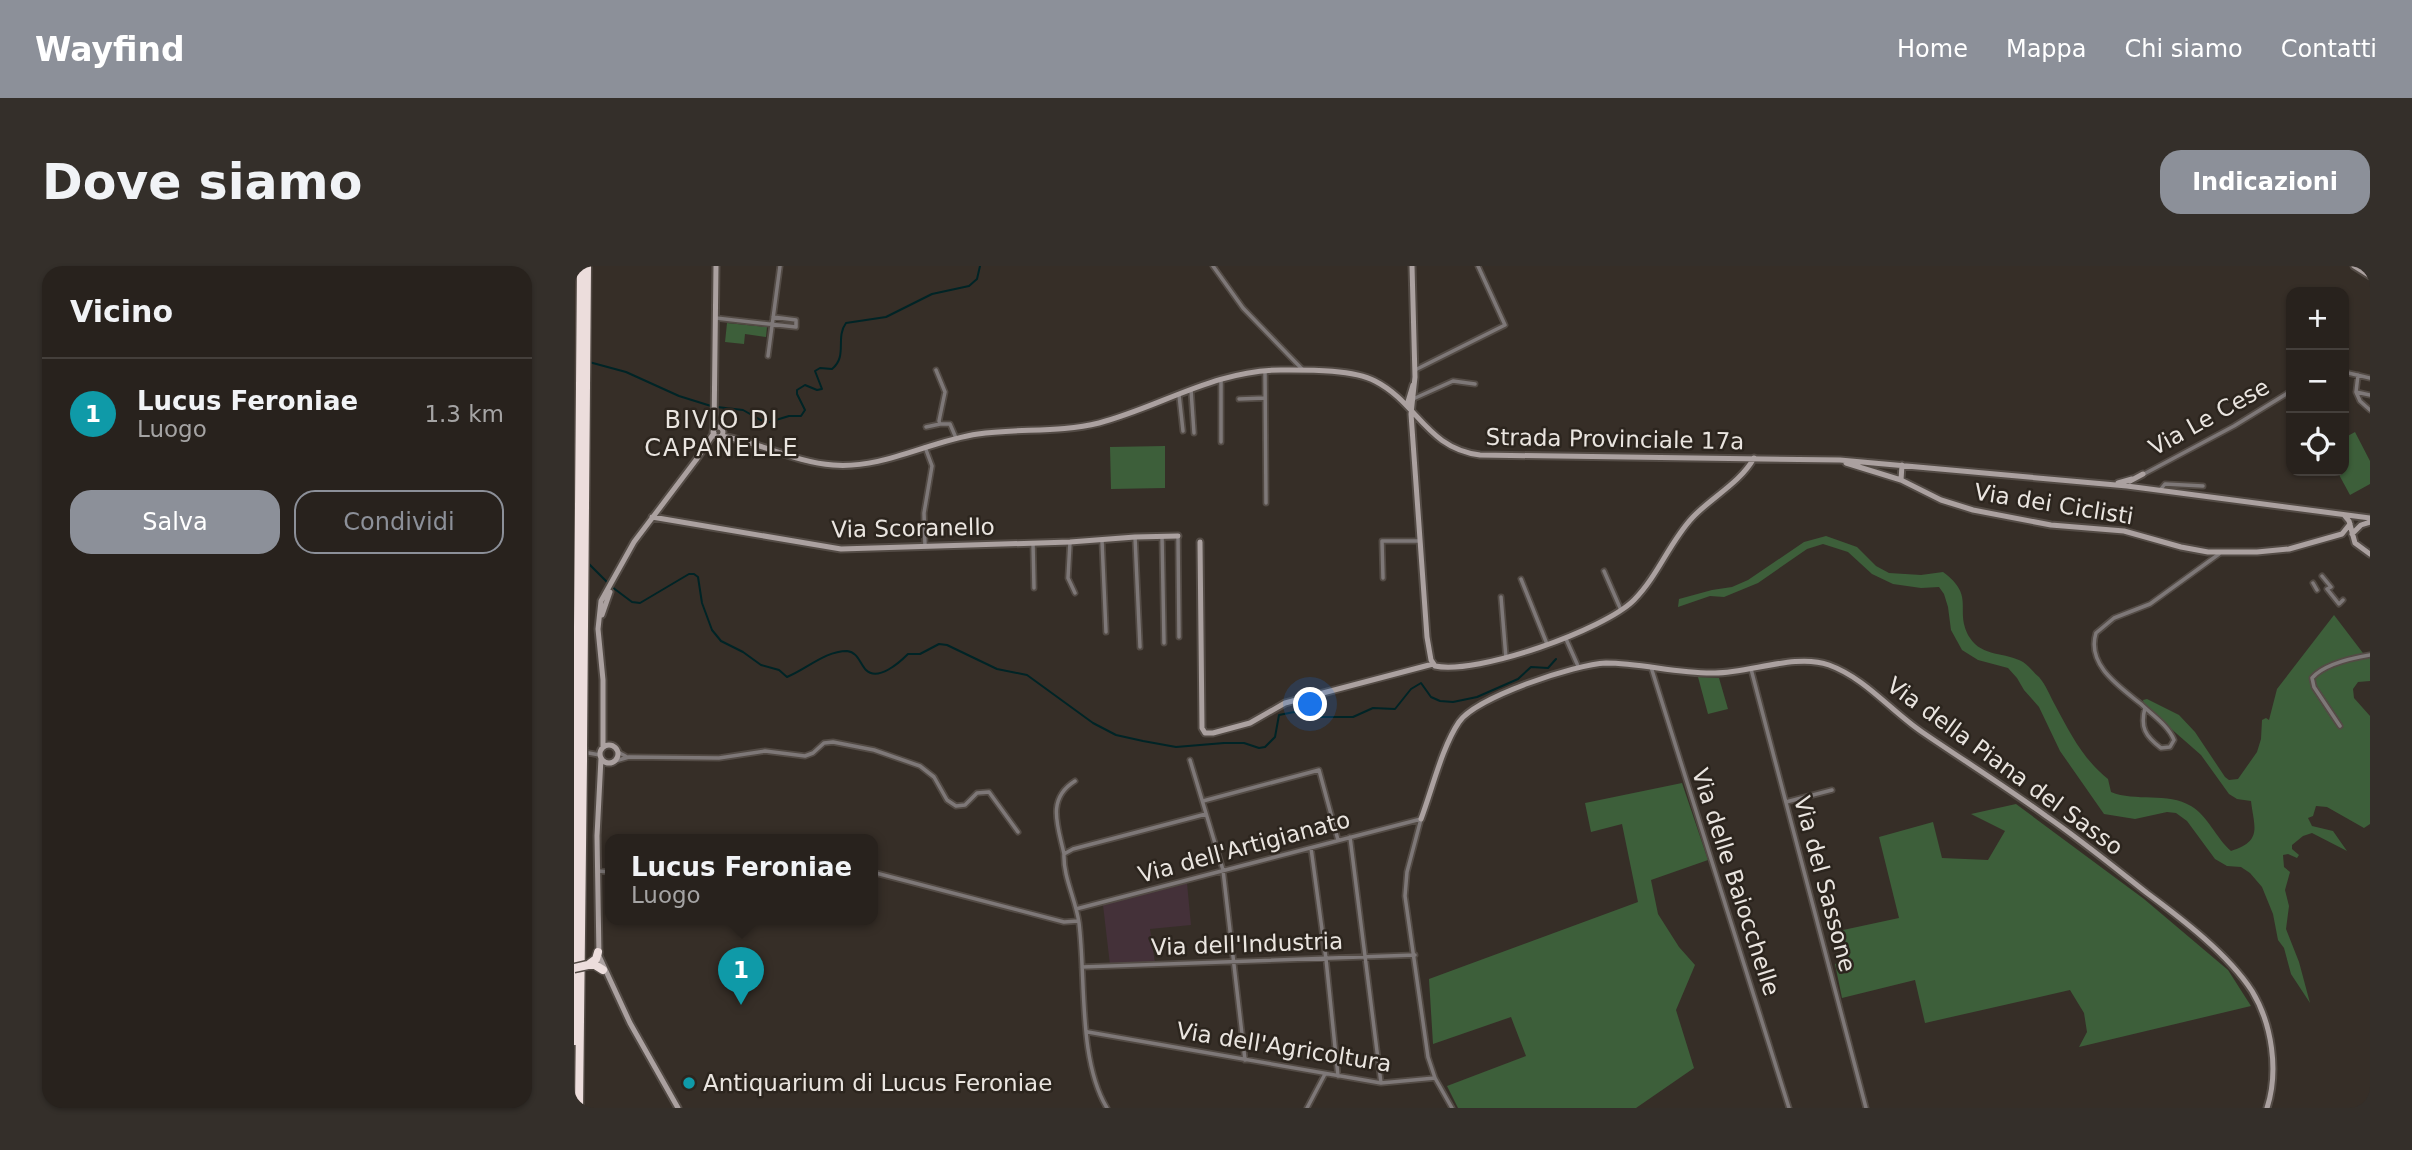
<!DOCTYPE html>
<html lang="it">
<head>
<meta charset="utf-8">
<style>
  :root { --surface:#28221d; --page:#342f2a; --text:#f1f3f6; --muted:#a5a4a4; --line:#443f3b; --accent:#8c9099 }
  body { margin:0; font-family:"DejaVu Sans",sans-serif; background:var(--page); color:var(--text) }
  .controls { position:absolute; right:21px; top:21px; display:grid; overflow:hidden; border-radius:14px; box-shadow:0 2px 5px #0004 }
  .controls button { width:63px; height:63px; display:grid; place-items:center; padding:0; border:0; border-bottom:2px solid var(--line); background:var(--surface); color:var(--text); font:35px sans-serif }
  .you { position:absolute; left:737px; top:439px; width:24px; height:24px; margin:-18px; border:5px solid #fff; border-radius:50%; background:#1a73e8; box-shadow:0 0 0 10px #1a73e833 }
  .badge { display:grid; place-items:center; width:46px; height:46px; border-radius:50%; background:var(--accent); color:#fff; font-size:23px; font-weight:700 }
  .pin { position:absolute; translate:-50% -58px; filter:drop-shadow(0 2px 4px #0008) }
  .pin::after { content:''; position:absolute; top:37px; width:24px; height:21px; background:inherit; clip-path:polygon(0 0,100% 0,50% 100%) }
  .popup { position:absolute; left:31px; top:568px; width:273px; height:91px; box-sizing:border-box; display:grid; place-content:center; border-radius:14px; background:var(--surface); filter:drop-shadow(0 2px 5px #0005); font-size:23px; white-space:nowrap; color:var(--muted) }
  .popup b { font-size:26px; color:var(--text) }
  .popup::after { content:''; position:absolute; left:50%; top:100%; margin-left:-14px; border:14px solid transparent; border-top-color:var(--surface) }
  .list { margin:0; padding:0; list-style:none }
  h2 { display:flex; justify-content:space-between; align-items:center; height:91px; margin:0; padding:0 28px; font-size:30px }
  h2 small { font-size:23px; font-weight:400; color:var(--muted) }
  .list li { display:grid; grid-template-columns:46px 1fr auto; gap:21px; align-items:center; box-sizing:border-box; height:112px; padding:0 28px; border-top:2px solid var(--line) }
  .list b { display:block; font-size:26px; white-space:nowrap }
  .list p { margin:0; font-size:23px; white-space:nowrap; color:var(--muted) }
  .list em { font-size:23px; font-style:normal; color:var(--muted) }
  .actions { display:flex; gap:14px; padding:21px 28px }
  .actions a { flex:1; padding:16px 0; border:2px solid var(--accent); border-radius:21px; text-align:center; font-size:24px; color:var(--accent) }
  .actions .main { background:var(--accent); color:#fff }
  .icon { flex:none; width:38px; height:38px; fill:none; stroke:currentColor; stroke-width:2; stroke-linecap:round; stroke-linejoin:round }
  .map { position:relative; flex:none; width:1796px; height:842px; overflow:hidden; border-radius:21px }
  header { display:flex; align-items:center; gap:42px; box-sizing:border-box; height:98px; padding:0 35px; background:var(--accent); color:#fff }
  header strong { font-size:33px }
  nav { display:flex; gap:38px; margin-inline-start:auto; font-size:24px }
  .intro { display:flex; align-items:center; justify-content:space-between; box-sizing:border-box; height:168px; padding:0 42px }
  h1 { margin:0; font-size:49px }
  .button { padding:18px 32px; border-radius:21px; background:var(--accent); color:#fff; font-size:24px; font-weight:700 }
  main { display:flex; gap:42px; padding:0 42px }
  aside { flex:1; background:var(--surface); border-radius:21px; box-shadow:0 2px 5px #0004 }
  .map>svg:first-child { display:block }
</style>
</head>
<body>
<header>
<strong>Wayfind</strong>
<nav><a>Home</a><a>Mappa</a><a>Chi siamo</a><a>Contatti</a></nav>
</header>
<div class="intro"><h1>Dove siamo</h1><a class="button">Indicazioni</a></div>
<main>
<aside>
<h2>Vicino<small></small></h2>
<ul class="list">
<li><span class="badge" style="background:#0f9aa8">1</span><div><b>Lucus Feroniae</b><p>Luogo</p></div><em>1.3 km</em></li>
</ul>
<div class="actions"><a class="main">Salva</a><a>Condividi</a></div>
</aside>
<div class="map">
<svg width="1796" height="842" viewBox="0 0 1796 842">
  <rect width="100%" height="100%" fill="#362e27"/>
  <path fill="#443139" d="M613,617L617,659L576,663L581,697L536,699L529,639Z"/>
  <path fill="#3d5f3a" d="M153,57L193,61L192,71L171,68L170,78L151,76Z
    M1781,166L1796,195V218L1776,229L1763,205H1770V172Z
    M591,180V222L537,223L536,181Z
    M1252,270L1283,281L1302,300L1315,307L1347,309L1369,306C1403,331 1379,344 1396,372C1408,391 1432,386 1449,396C1455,400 1460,407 1465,411C1472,419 1476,430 1481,439C1496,467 1509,493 1534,513L1537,526C1561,536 1594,526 1617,540C1634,550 1642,572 1657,585C1689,575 1680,561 1677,535L1663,533L1655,528L1627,489L1570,439L1569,434L1573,433L1605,449L1621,466L1651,511L1655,514L1664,513L1683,486L1687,473L1688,454L1692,452L1695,454L1703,423L1760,349L1792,391H1796V415L1784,416L1779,423L1780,432L1796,450V558L1790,562L1753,541L1742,540L1739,550L1734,552L1738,560L1759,565L1773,585L1738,567L1729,570L1718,579V583L1725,589L1723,592L1714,588L1709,589L1710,601L1716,606L1711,624L1715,640L1712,663L1725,696L1736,737L1717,708L1710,682L1704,674L1699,648L1688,621L1676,607L1667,601L1653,600L1641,593L1613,555L1602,547L1593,546L1561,553L1530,548L1486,485L1465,441L1450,424L1443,412L1434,402L1404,394L1388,384L1377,364L1374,341L1370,328L1365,321L1347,322L1319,318L1298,308L1274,286L1249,278L1233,283L1184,317L1150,331L1136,330L1104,341L1105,333L1138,324L1158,321L1174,314L1230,276Z
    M1124,411L1145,412L1154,443L1134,448Z
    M1108,517L1134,594L1077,614L1084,648L1105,681L1121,699L1102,744L1120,802L1062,842H884L873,820L952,790L937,751L859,778L855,713L1064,636L1048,558L1017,566L1011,537Z
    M1442,538L1570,633L1654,704L1677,740L1505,781L1513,766L1510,747L1496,724L1351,757L1341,714L1268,732L1261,698L1275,693L1269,664L1325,652L1305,571L1359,556L1368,592L1414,594L1431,565L1397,548Z"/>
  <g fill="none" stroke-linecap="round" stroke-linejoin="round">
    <path stroke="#002426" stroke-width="2" d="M15,96L52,106L105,130L137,140
      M143,141L169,144L192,157L215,150H227L231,144L223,128V124L231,119L243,124L248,123L241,105L246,102L258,103C274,90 261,72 272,57L312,51L358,28L395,20L403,13L406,0
      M13,296L34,317
      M38,321L58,336L66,337L115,308H120L124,311L128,337L138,364L147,375L169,386L187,399L205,404L213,411C233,403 251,385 273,385C284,386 286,398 292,404C304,416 326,396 334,388H346L365,378L373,379L423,403L453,409L519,457L542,469L569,475L602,481L650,477H670L685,482L691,481L701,471L705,449L720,446L744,451H779L799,442L821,443L837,423L847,417L857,431L866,435L879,436L903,431L944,413L957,401L974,402L982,393"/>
    <defs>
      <path id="street" d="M639,0L669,42L729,104
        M142,52L222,61V54L199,51
        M194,90L206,0
        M362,104L371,126L365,155L366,158H376L382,172
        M841,104L931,59L904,0
        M691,106L692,237
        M1770,106L1796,112
        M1784,109L1782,126L1796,129
        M647,114V176
        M617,124L620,167
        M1782,126L1786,135L1796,144
        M605,129L609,165
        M665,133L691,132
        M839,133L879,115L901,118
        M352,161L366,158
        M1570,208L1660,160L1717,125
        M1586,224L1591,218L1629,220
        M588,270L590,377
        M604,270L605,371
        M561,271L566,381
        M528,275L532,366
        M496,276L494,312L501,327
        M459,277L460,322
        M351,280L350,247L358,200L351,181
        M1030,305L1047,344
        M1748,310L1757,321L1753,323L1765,338L1769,334
        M809,312L808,275H846
        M947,313L973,378
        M1739,317L1743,324
        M927,331L932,392
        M992,373L1004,400
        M1077,401L1215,842
        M1177,403L1292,842
        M1571,442C1566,461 1571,470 1587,482L1596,481L1600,474C1594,459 1578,449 1567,438C1546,421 1512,399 1522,367L1540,352L1576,338L1645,288
        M1766,460L1740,421L1738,412C1750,398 1778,392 1796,389
        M9,486L26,489
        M44,486L53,491
        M616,494L649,604L671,794
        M41,495L55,491L145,492L191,485L231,490L239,487L250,477L259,476L300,484L346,500L360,511L373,534L382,540L391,539L403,527L415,526L444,566
        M629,535L745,504L764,574
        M1212,536L1258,524
        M776,571L807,817
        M737,582L752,693L764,810
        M490,588C484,560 472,533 501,515
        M24,605L36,606
        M298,606L490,656L504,655
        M502,643L847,553L833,606L831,630L854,791L861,812L878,842
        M508,701L841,689
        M514,766L807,817L861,812
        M533,842C504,794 512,713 505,657C502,634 489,611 490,588L499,583L632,548
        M733,842L751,808"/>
      <path id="secondary" d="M838,0L841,111L837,148L853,371L857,394L861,400C903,409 1030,364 1060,334C1084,310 1096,275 1119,251C1138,231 1166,217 1180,192
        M1780,0L1796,10
        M833,139L839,119
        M139 166a5 5 0 1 1 10 0a5 5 0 1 1-10 0Z
        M140,164L142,0
        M147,170C185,176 220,196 259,199C310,203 355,175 404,168C443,162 486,167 525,157C586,141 641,104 707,104C732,104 778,103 801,115C844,137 852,182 906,189L1266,194L1553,220L1796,252
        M1272,197L1327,214
        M1328,199L1327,214L1367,234L1399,244L1477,259L1550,265L1607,281L1634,286H1683L1715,283L1768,268L1776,258
        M1556,215L1569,208
        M1544,217L1558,213
        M1770,249L1775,255L1781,277L1796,288
        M78,251L267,283L496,276L561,271L604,270
        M1778,268L1787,259L1796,256
        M626,276L628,462L631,467H639L676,457L711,437L859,398
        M28,349L36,326
        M26 488a9 9 0 1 1 18 0a9 9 0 1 1-18 0Z
        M29,481V414L24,363L27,335L60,276L122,194L140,167
        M27,492L23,570L25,690L56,757L104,842
        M847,553C858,524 868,481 885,456C902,431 1002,398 1032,397C1068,397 1104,408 1141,407C1176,407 1222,387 1255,399C1291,412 1317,445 1348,466C1389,494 1432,521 1472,550C1507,574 1540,601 1573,627C1608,653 1654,688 1678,725C1698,758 1705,805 1693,842"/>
      <path id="highway" d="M3,481L7,0
        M9,481L13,0
        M14,699L22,693L24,686
        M14,699H21L29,704
        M0,775L3,494
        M5,842L9,494"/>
    </defs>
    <use href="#street" stroke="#534b45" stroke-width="7"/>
    <use href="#secondary" stroke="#534b45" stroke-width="9"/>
    <use href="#highway" stroke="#534b45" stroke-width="11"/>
    <use href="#street" stroke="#7e7878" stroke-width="3.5"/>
    <use href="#secondary" stroke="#aba1a0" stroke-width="5"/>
    <use href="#highway" stroke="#ecdddc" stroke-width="8"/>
    <defs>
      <path id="highway-bridge" d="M3,494V481
        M9,494V481
        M0,702L14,699"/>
    </defs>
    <use href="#highway-bridge" stroke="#534b45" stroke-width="11" stroke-linecap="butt"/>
    <use href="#highway-bridge" stroke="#ecdddc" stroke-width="8"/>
  </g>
  <circle fill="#0f9aa8" stroke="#2c251e" stroke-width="2.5" cx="115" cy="817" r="7"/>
  <g text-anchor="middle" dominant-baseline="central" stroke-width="5" stroke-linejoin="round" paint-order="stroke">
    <g font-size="23" fill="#eae5e0" stroke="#2c251e">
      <text transform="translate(1635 151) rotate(-29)">Via Le Cese</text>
      <text transform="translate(1041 173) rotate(1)">Strada Provinciale 17a</text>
      <text transform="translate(1480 238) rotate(9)">Via dei Ciclisti</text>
      <text transform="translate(339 262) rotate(-1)">Via Scoranello</text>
      <text transform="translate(1431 500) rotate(36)">Via della Piana del Sasso</text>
      <text transform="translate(670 581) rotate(-15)">Via dell'Artigianato</text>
      <text transform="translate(1162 616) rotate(72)">Via delle Baiocchelle</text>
      <text transform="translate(1251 618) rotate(75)">Via del Sassone</text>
      <text transform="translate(673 678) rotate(-2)">Via dell'Industria</text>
      <text transform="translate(710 781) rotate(9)">Via dell'Agricoltura</text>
    </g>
    <g font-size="23" fill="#eae5e0" stroke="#2c251e" text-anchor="start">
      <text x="129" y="817">Antiquarium di Lucus Feroniae</text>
    </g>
    <g font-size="24" letter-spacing="2" fill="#eae5e0" stroke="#2c251e">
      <text x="148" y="154">BIVIO DI<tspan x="148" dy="28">CAPANELLE</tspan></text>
    </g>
  </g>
</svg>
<div class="controls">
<button>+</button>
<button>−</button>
<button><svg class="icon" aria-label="locate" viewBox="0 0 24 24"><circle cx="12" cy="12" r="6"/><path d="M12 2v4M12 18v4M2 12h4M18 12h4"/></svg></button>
</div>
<div class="you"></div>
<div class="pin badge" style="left:167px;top:739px;background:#0f9aa8">1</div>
<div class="popup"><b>Lucus Feroniae</b>Luogo</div>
</div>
</main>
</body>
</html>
